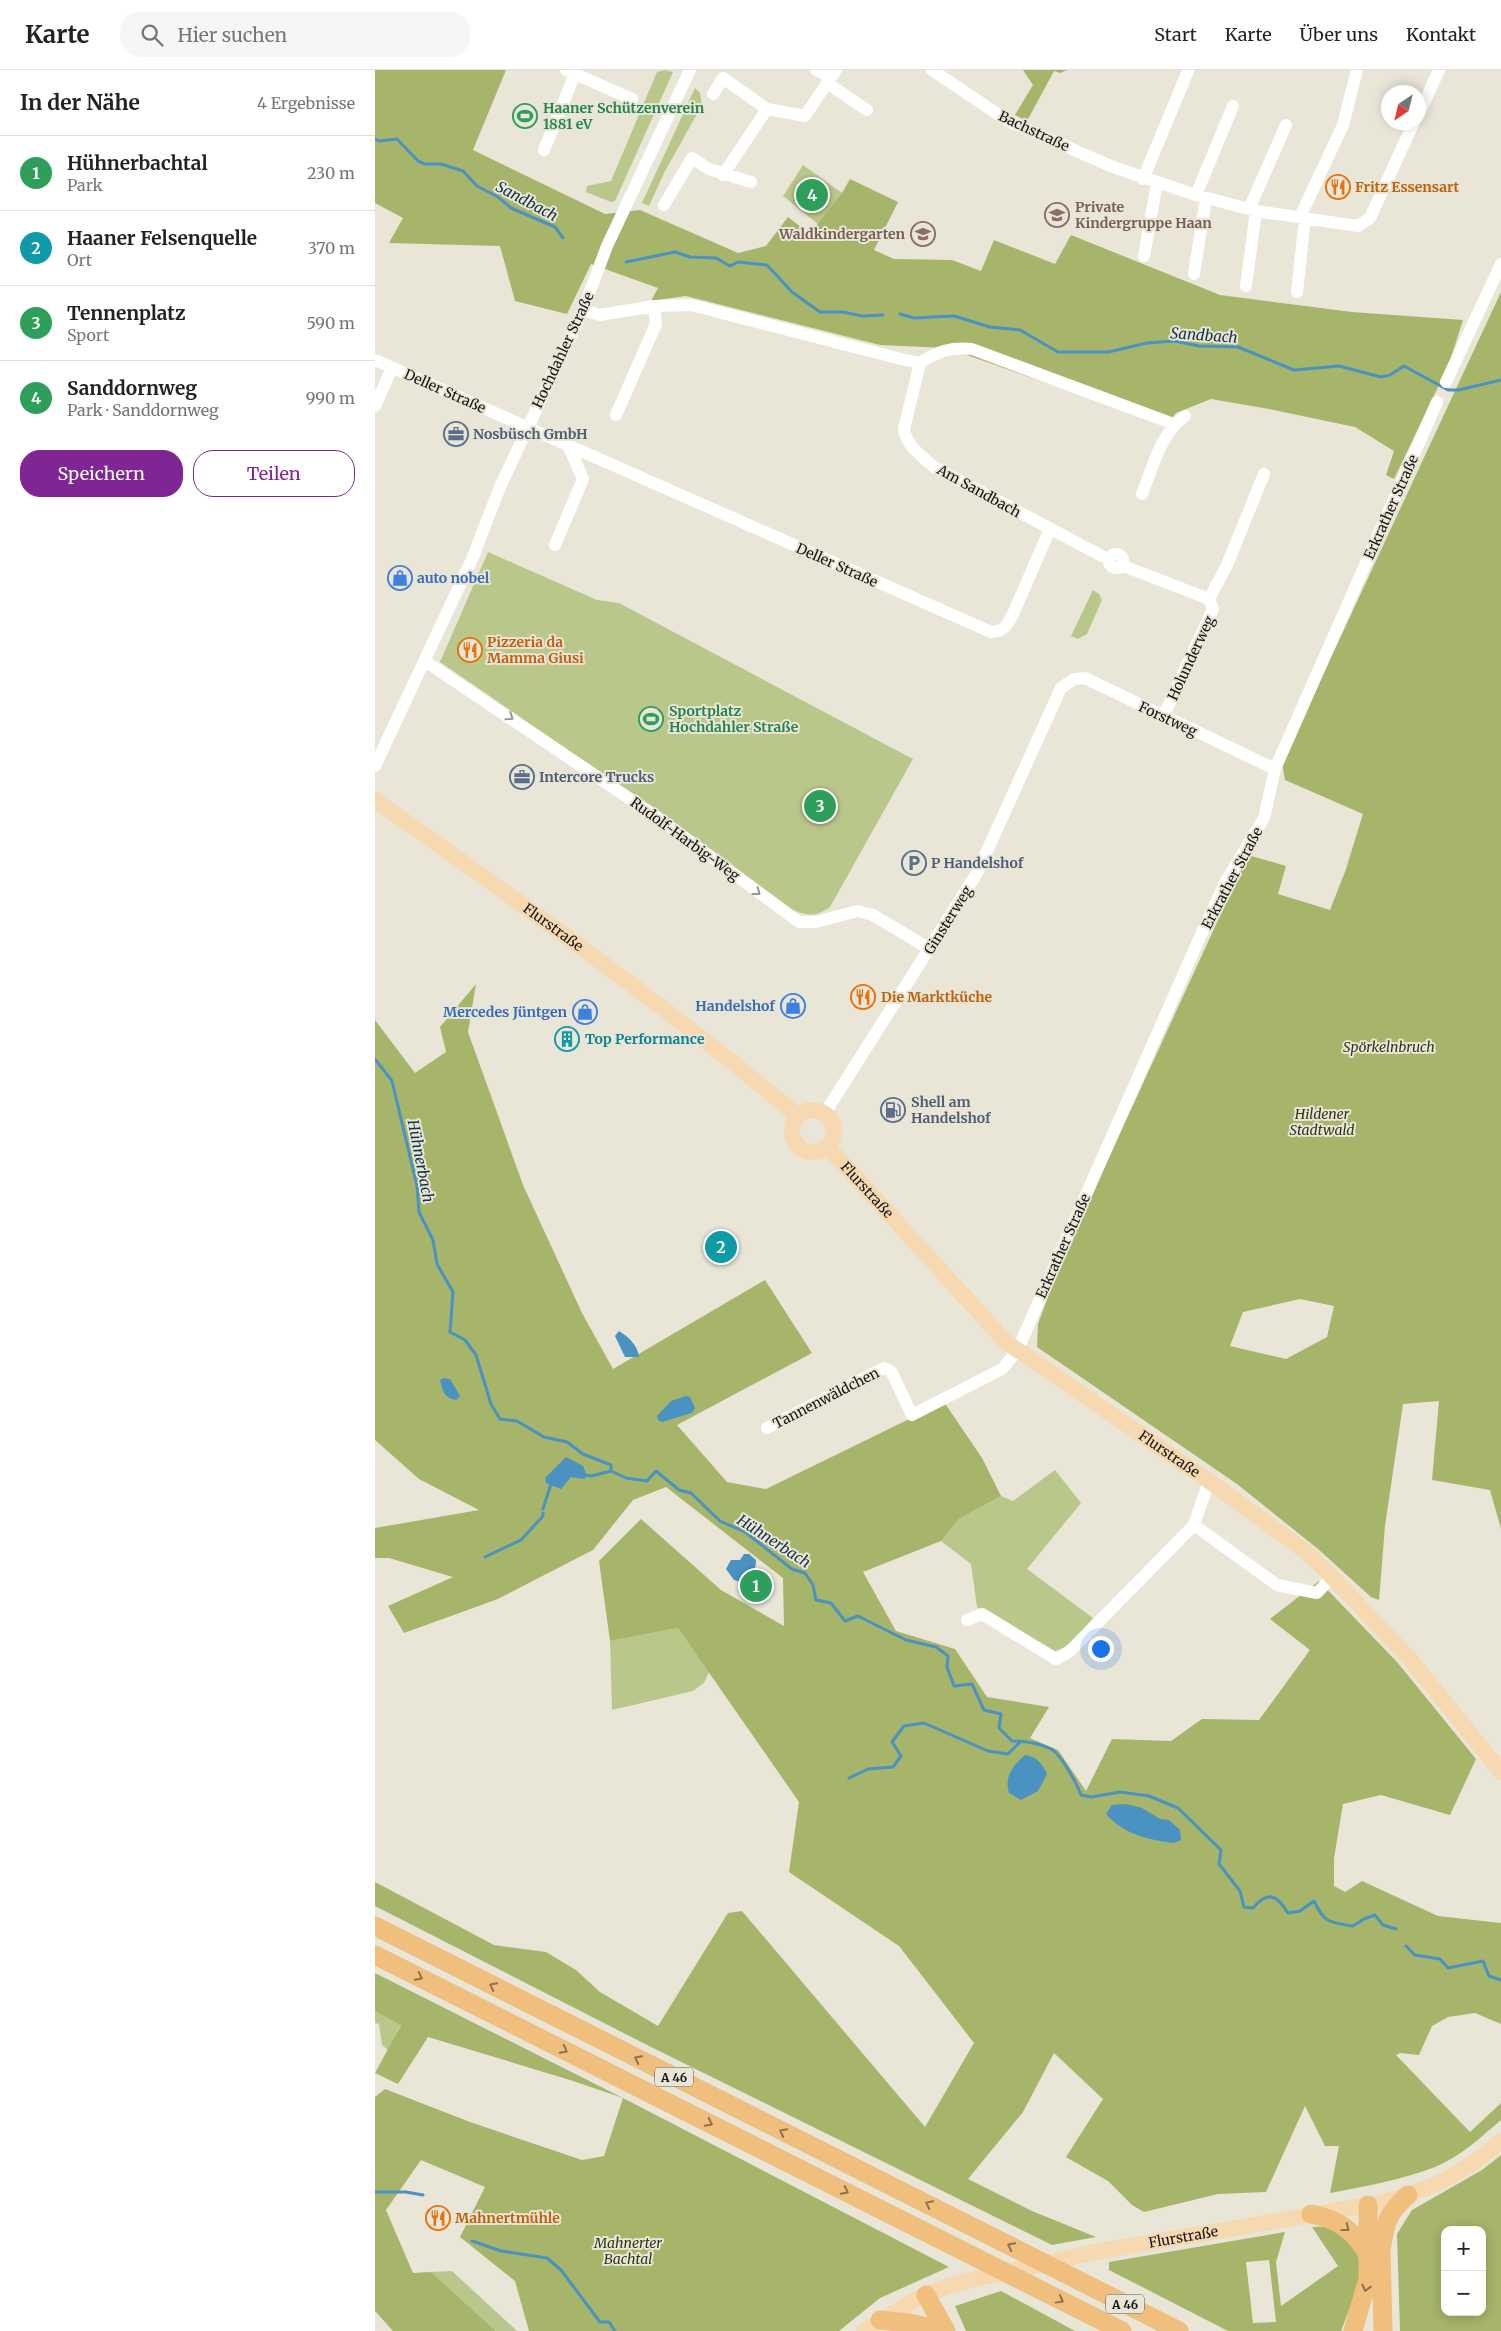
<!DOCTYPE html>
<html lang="de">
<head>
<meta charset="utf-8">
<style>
  :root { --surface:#fff; --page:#f6f6f6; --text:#222; --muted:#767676; --line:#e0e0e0; --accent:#7f2694 }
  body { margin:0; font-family:Merriweather,serif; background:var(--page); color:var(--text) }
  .controls { position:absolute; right:15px; bottom:15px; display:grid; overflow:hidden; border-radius:10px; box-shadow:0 2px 12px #0003 }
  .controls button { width:45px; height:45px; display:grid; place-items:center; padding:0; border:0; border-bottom:1px solid var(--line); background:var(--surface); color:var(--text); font:25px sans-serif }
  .compass { position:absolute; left:1006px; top:15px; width:45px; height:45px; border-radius:50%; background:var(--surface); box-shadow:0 2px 12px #0003; rotate:215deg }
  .you { position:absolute; left:725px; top:1578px; width:18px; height:18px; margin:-12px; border:4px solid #fff; border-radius:50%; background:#1a73e8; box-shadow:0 0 0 8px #1a73e833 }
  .badge { display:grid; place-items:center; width:32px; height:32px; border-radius:50%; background:var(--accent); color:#fff; font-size:16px; font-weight:700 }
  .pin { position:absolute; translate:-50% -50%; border:2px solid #fff; box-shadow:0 1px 5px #0006 }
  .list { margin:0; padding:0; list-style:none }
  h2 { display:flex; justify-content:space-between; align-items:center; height:65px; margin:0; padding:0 20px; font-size:21px }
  h2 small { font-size:16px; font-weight:400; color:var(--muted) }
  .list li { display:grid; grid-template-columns:32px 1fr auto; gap:15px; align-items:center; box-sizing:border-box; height:75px; padding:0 20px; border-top:1px solid var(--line) }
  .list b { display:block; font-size:19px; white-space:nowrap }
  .list p { margin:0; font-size:16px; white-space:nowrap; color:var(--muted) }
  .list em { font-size:16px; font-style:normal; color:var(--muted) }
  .actions { display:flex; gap:10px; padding:15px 20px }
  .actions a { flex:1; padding:11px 0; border:1px solid var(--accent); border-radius:20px; text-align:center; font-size:18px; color:var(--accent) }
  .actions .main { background:var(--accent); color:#fff }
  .icon { flex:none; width:28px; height:28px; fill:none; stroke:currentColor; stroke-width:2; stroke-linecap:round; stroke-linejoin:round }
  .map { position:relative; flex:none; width:1126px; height:2261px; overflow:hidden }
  header { display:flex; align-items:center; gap:30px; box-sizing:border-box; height:70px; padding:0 25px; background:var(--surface); border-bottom:1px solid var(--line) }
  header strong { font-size:24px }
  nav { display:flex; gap:28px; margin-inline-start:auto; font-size:18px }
  .search { width:350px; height:45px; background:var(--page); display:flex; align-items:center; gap:12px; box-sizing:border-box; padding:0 18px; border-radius:20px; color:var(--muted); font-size:19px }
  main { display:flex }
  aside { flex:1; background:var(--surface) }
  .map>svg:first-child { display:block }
</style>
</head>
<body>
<header>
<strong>Karte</strong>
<div class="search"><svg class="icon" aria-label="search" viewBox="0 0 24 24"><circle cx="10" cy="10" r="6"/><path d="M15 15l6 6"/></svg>Hier suchen</div>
<nav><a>Start</a><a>Karte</a><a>Über uns</a><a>Kontakt</a></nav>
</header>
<main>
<aside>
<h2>In der Nähe<small>4 Ergebnisse</small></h2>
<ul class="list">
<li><span class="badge" style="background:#2e9e5b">1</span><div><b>Hühnerbachtal</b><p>Park</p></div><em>230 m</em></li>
<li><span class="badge" style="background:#0f9aa8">2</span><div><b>Haaner Felsenquelle</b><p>Ort</p></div><em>370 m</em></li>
<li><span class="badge" style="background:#2e9e5b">3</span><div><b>Tennenplatz</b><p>Sport</p></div><em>590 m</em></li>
<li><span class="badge" style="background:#2e9e5b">4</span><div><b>Sanddornweg</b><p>Park · Sanddornweg</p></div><em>990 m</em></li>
</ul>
<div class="actions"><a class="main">Speichern</a><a>Teilen</a></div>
</aside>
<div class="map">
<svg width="1126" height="2261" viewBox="0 0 1126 2261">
  <rect width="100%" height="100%" fill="#e9e6d8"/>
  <path fill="#bac78a" d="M290,0L298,2L240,131L236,132L211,122L212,116L236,111L282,2Z
    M320,18L325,23L327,35L289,103L274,136L267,133Z
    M428,95L467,123L444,155L408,126Z
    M113,482L222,530L244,533L538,689L455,837C442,847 430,846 416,839L282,741L65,592Z
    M718,520L724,524L727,530L712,564L703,569L696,566Z
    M680,1400L706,1433L652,1499L718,1548C706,1563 695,1578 677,1582L602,1537L596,1494L566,1471L584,1449L626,1426L638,1431Z
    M303,1558L334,1602L329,1613L318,1621L237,1640L235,1571Z
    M0,1941L26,1954L13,1980L7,1975L4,1954L0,1953Z
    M77,2201L142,2261H121L56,2202Z"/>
  <path fill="#a6b569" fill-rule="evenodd" d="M0,0H131L98,80L230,144L265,140L363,183L391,176L413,147L435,164L467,123L475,109L523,132L499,180L519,189L577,190L606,201L619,170L680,194L696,165L845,225L977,242L1088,250L1074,294L1019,409L1011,405L1019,381L980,357L894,339L836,329L801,343L791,355L572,278L505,275L311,226L276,231L283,218L216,194L192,244L140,231L125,176L14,173L28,148L0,133Z
    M648,0H692L685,3L679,1L652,51L640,45L658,15Z
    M1126,222V1459L1115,1420L1057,1410L1064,1331L1028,1334L1010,1456L1004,1530L996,1527L943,1479L862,1414L662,1277L663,1254L685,1194L873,785L911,796L903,824L955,840L971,799L988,744L910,710L907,693ZM925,1229L959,1236L952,1267L911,1289L855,1276L868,1242Z
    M101,914L93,962L148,1115L207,1243L238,1299L390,1210L437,1283L302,1355L352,1412L391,1419L569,1332L607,1388L626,1426L584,1449L566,1471L488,1502L521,1561L580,1579L612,1627L674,1637L655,1668L683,1680L711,1721L737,1669L796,1671L827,1649L884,1650L935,1580L895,1549L944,1511L1022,1592L1101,1689L1075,1745L1006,1725L968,1734L959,1788V1816L970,1822L987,1811L1063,1846L1126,1853V1954L1100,1943L1073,1947L1057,1956L1044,1985L1025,1983L1021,1985L1095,2062L1126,2033V2050C1106,2067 1085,2087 1060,2097C1027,2110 991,2116 955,2123L964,2076H950L930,2036L891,2122L843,2124L769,2142L757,2135L733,2111L691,2087L728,2029L679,1983L648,2042L593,2109L657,2141L721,2167L677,2175L274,1976L0,1836V1812L119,1875L171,1882L201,1900L225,1922L283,1956L353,1843L367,1841L550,2057L599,1973L524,1876L414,1802L424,1732L303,1558L235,1571L224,1491L266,1449L346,1520L409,1556L408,1508L291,1417L258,1430L218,1480L123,1529L29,1563L13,1536L78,1507L14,1488H0V1458L104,1440L44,1409L0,1370V950L40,1003L71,982L65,957Z
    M0,1903L248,2028L574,2197L505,2228L464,2261H154L140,2211L85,2167L110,2117L46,2090L11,2140L38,2203L56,2202L121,2261H18L0,2241V2027L10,2019L95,2052L207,2090L229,2086L248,2028L195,2010L53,1967L23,2014L0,2003L26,1955L0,1941Z
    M1126,2085V2261H1025L1022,2164L1037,2140L1107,2100ZM1070,2160H1107V2242H1070Z
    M959,2156L979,2172L988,2204L966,2261H853L734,2200V2192L910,2162L901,2192L906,2236L963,2196L937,2157ZM894,2190L901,2252L878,2253L871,2192Z
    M626,2221L700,2261H591L580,2236Z"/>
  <path fill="#4992c1" d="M244,1261C254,1267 263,1276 264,1287H250L240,1266Z
    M69,1308L75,1309L85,1326L81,1330C69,1328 68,1321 65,1310Z
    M311,1326L315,1327L320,1338L317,1343L287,1352L283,1350L282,1346L296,1331Z
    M191,1387L208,1396L212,1406L209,1409L196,1407L186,1419L171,1413L170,1408Z
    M369,1484H374L381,1490C381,1502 376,1507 366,1512L359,1510L351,1499L356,1490H365Z
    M650,1685C662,1687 667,1693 672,1704L663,1721L646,1730L634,1723C629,1706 638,1696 650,1685Z
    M751,1734L767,1738L785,1749L794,1750L805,1760L806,1770L799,1773C774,1770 748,1764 731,1744L737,1735Z"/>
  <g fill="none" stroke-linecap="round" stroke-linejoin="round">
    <path stroke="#4992c1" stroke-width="3" d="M0,69L4,71L22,69L43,91L50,94H66L88,101L102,116L123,127L136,138L180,157L188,168
      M251,192L300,182L315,187L341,188L355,196L363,192L392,195L417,222L445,242H468L487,246L508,245
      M525,244L539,248L579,246L615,257L645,260L683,282H733L772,273L799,271L824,276L863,277L919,300L964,296L1006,307L1015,305L1029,296L1073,320H1084L1126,310
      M0,989L17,1011L42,1116L44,1142L58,1170L62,1194L78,1222L75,1262L90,1270L101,1285L116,1334L125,1349L142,1351L169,1367L192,1372L208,1384L236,1395V1401L251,1408L272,1411L281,1401L304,1420L316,1423L345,1451L370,1462L417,1499L430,1503L438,1515L441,1530L456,1533L470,1551L483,1546L531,1570L561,1577L573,1586L572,1597L579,1616L597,1614L609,1640L626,1644L624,1658L637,1671C649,1671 665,1674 676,1679C686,1684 702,1714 706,1725L716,1727L745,1722L774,1726L803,1738L846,1780L844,1794L865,1821L869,1837L878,1838C893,1820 902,1825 913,1843L925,1841L939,1831C950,1854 954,1852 978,1856L989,1849L1000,1845L1008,1855L1021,1859
      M210,1405L216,1406L236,1401
      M168,1439L176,1414
      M110,1487L146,1470L168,1446V1443
      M474,1708L493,1699L518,1697L526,1686L517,1672L529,1656L549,1653L613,1681L633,1684L645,1672
      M1031,1876L1040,1885L1065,1889L1073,1898L1108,1891L1114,1906L1126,1910
      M0,2122H31L48,2125
      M97,2171L126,2181L172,2188L186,2200L225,2252H234L240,2261"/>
    <path stroke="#fff" stroke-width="12" d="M191,0L257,29
      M441,0L456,7
      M557,0L633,51L738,97L821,125L881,141L983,156L995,148L1039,52
      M452,13L492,40
      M338,24L348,8L392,39L430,46L461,0
      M1044,44L1064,0
      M169,80L200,4
      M348,105L392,39
      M768,109L813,1
      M821,125L858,36
      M289,135L317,88L334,99L376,112
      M874,139L911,55
      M925,147L968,55L982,0
      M769,186L782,113
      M819,204L831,128
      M871,216L881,141
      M922,222L930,148
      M208,240L225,245L279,236L316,235L526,289L545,293C563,281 576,277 597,279L799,354
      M0,290L616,562C629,562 632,555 638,544L675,459
      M545,293L529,359C531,376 547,386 559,397L727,486
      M1071,312L1126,194
      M0,336L17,298
      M241,345L281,254L279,236
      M767,424C778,397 785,364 810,346
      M180,475L208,409L194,377
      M734 491a7 7 0 1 1 14 0a7 7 0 1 1-14 0Z
      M746,495L834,529L852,495L889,404
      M50,591L282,747L424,852H441L482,841L498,845L555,879
      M788,647L838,539L834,529
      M0,696L98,487L125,417L208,240L232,176L315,0
      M450,1043L602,803L686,618L699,609L710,608L900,699
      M392,1358L509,1298L516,1301L537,1345L627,1299L642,1281L825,867L851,811L889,748L900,699L1062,332
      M834,1411L819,1455L902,1515L942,1523L957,1507
      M592,1550L607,1544L681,1589L694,1582L819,1455"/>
    <g stroke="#f6d9b1" stroke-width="16">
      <path id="s1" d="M0,730C144,832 288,933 423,1046"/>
      <circle cx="438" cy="1061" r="21"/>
      <path id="s2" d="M453,1077L631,1272L834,1411L930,1481L957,1507L1035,1589L1126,1702"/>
      <path id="s3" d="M489,2261L543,2228L570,2217L596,2210L715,2183L999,2134C1051,2121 1085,2107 1126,2071"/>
    </g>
    <path stroke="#f0bf7d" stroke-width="19" d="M0,1856L804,2261
      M0,1885L747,2261
      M936,2144C964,2149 981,2162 994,2187
      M1006,2177L1008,2261
      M1006,2180C1011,2151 1011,2145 1033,2125
      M551,2225L571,2261
      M505,2250C527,2253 540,2251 561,2261
      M978,2261L993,2209V2135"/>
  </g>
  <defs><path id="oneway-chevron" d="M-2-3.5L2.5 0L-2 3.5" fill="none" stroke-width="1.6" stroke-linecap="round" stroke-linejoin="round" transform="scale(1.25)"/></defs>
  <g stroke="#969694">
    <use href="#oneway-chevron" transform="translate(135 647) rotate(34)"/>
    <use href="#oneway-chevron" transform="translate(382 822) rotate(37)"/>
  </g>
  <g stroke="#8e724c">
    <use href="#oneway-chevron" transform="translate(44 1907) rotate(27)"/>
    <use href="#oneway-chevron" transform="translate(118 1916) rotate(-153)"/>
    <use href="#oneway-chevron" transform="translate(189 1980) rotate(27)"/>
    <use href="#oneway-chevron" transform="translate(263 1989) rotate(-153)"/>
    <use href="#oneway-chevron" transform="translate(334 2053) rotate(27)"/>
    <use href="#oneway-chevron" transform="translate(408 2062) rotate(-153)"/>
    <use href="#oneway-chevron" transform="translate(470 2121) rotate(27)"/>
    <use href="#oneway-chevron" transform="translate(554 2134) rotate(-154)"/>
    <use href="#oneway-chevron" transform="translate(971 2158) rotate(38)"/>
    <use href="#oneway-chevron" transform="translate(636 2176) rotate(-153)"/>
    <use href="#oneway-chevron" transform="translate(991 2218) rotate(103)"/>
    <use href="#oneway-chevron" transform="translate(685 2230) rotate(29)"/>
  </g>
  <defs>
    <symbol id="stadium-ring" viewBox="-11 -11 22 22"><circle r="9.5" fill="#e9e6d8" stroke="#2e9e5b" stroke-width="1.5"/><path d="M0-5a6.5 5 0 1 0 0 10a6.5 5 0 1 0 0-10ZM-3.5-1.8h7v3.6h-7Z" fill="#2e9e5b"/></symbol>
    <symbol id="restaurant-ring" viewBox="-11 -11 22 22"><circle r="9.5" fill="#e9e6d8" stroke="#e8710a" stroke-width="1.5"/><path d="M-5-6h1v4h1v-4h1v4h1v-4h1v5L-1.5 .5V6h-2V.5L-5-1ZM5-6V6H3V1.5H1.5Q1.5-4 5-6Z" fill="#e8710a"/></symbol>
    <symbol id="school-ring" viewBox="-11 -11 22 22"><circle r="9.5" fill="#e9e6d8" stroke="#8d6e63" stroke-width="1.5"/><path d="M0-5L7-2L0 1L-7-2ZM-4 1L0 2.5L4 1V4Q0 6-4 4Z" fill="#8d6e63"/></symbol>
    <symbol id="office-ring" viewBox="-11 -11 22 22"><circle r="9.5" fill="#e9e6d8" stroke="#5c6f8a" stroke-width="1.5"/><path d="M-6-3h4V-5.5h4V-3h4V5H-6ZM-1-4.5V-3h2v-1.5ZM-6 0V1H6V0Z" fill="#5c6f8a"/></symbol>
    <symbol id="shop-ring" viewBox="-11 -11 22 22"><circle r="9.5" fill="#e9e6d8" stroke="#3f7fe0" stroke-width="1.5"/><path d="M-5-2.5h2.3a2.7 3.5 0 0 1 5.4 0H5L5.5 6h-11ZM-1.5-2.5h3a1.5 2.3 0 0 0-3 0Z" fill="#3f7fe0"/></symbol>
    <symbol id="parking-ring" viewBox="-11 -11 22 22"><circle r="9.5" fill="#e9e6d8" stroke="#5c6f8a" stroke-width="1.5"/><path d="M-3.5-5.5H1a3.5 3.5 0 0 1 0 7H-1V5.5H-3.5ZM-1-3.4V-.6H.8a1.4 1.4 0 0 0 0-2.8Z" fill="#5c6f8a"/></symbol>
    <symbol id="building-ring" viewBox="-11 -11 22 22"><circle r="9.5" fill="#e9e6d8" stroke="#0f9aa8" stroke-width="1.5"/><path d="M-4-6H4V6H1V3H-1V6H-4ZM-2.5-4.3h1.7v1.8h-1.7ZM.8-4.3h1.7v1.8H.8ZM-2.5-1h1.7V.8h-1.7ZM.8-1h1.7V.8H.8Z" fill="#0f9aa8"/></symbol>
    <symbol id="fuel-ring" viewBox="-11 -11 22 22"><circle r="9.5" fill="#e9e6d8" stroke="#5c6f8a" stroke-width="1.5"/><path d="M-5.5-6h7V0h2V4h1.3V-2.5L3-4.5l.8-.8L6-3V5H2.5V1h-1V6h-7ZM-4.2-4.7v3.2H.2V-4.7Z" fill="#5c6f8a"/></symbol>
  </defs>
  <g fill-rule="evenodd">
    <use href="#stadium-ring" x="136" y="32" width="28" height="28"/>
    <use href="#restaurant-ring" x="949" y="103" width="28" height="28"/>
    <use href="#school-ring" x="668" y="131" width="28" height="28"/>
    <use href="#school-ring" x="534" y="150" width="28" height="28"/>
    <use href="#office-ring" x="67" y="350" width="28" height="28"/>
    <use href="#shop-ring" x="11" y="494" width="28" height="28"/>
    <use href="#restaurant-ring" x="81" y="566" width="28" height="28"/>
    <use href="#stadium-ring" x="262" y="635" width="28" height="28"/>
    <use href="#office-ring" x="133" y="693" width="28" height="28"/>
    <use href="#parking-ring" x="525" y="779" width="28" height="28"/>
    <use href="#restaurant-ring" x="474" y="913" width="28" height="28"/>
    <use href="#shop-ring" x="404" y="922" width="28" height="28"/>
    <use href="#shop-ring" x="196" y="928" width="28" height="28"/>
    <use href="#building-ring" x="178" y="955" width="28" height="28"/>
    <use href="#fuel-ring" x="504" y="1026" width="28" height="28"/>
    <use href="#restaurant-ring" x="49" y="2134" width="28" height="28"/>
  </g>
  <g text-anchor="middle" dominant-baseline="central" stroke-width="4" stroke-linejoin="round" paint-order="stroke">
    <g fill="#e9e6d8" stroke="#55544d" stroke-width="1">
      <rect x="280" y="1997.5" width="38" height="19" rx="4"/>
      <rect x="731" y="2224.5" width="38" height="19" rx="4"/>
    </g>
    <g font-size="12" font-weight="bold" fill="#161511">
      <text x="299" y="2007">A 46</text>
      <text x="750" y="2234">A 46</text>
    </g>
    <g font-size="14" font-weight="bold" fill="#27864d" stroke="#e9e6d8" text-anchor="start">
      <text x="168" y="38">Haaner Schützenverein<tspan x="168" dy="16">1881 eV</tspan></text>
      <text x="294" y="641">Sportplatz<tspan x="294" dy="16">Hochdahler Straße</tspan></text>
    </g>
    <g font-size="14" fill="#161511" stroke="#e9e6d8">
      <text transform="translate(659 61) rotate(25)">Bachstraße</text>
      <text transform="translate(188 280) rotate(-65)">Hochdahler Straße</text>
      <text transform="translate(70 321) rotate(24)">Deller Straße</text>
      <text transform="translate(604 421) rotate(29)">Am Sandbach</text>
      <text transform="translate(1016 437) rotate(-66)">Erkrather Straße</text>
      <text transform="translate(462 495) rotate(24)">Deller Straße</text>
      <text transform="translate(816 588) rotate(-65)">Holunderweg</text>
      <text transform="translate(793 649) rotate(25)">Forstweg</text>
      <text transform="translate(310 769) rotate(36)">Rudolf-Harbig-Weg</text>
      <text transform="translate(857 808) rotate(-62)">Erkrather Straße</text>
      <text transform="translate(573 850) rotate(-58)">Ginsterweg</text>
      <text stroke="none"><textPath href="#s1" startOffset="219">Flurstraße</textPath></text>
      <text stroke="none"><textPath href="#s2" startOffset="58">Flurstraße</textPath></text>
      <text transform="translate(688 1176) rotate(-66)">Erkrather Straße</text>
      <text transform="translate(451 1328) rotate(-27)">Tannenwäldchen</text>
      <text stroke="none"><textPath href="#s2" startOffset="462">Flurstraße</textPath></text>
      <text stroke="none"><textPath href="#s3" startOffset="336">Flurstraße</textPath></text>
    </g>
    <g font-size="14" font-weight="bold" fill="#c56008" stroke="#e9e6d8" text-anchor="start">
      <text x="980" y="117">Fritz Essensart</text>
      <text x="112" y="572">Pizzeria da<tspan x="112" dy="16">Mamma Giusi</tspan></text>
      <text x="506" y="927">Die Marktküche</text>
      <text x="80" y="2148">Mahnertmühle</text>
    </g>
    <g font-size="14" font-weight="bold" fill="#785e54" stroke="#e9e6d8" text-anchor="start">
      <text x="700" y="137">Private<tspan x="700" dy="16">Kindergruppe Haan</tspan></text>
      <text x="530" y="164" text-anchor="end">Waldkindergarten</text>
    </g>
    <g font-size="14" font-weight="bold" fill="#4e5e75" stroke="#e9e6d8" text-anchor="start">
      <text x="98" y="364">Nosbüsch GmbH</text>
      <text x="164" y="707">Intercore Trucks</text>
      <text x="556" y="793">P Handelshof</text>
      <text x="536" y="1032">Shell am<tspan x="536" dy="16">Handelshof</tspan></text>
    </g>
    <g font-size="14" font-weight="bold" fill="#366cbe" stroke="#e9e6d8" text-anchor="end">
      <text x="42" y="508" text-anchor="start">auto nobel</text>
      <text x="400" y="936">Handelshof</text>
      <text x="192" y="942">Mercedes Jüntgen</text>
    </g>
    <g font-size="14" font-weight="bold" fill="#0d838f" stroke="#e9e6d8" text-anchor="start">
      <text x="210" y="969">Top Performance</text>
    </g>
    <g font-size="14" font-style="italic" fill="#313716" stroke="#e9e6d8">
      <text x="1014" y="977">Spörkelnbruch</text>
      <text x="947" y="1044">Hildener<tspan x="947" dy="16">Stadtwald</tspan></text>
      <text x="253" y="2173">Mahnerter<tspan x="253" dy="16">Bachtal</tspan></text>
    </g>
    <g font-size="15" font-style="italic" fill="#113146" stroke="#e9e6d8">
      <text transform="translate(152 131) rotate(28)">Sandbach</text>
      <text transform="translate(829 265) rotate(4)">Sandbach</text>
      <text transform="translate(46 1091) rotate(79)">Hühnerbach</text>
      <text transform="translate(399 1471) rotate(33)">Hühnerbach</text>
    </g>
  </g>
</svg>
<div class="controls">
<button>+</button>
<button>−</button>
</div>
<svg class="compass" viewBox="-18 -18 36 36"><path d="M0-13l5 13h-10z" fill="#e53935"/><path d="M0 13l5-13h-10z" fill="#767676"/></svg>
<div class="you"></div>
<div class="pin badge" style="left:381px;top:1516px;background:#2e9e5b">1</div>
<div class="pin badge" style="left:346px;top:1177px;background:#0f9aa8">2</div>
<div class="pin badge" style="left:445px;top:736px;background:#2e9e5b">3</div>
<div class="pin badge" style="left:437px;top:125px;background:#2e9e5b">4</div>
</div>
</main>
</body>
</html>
